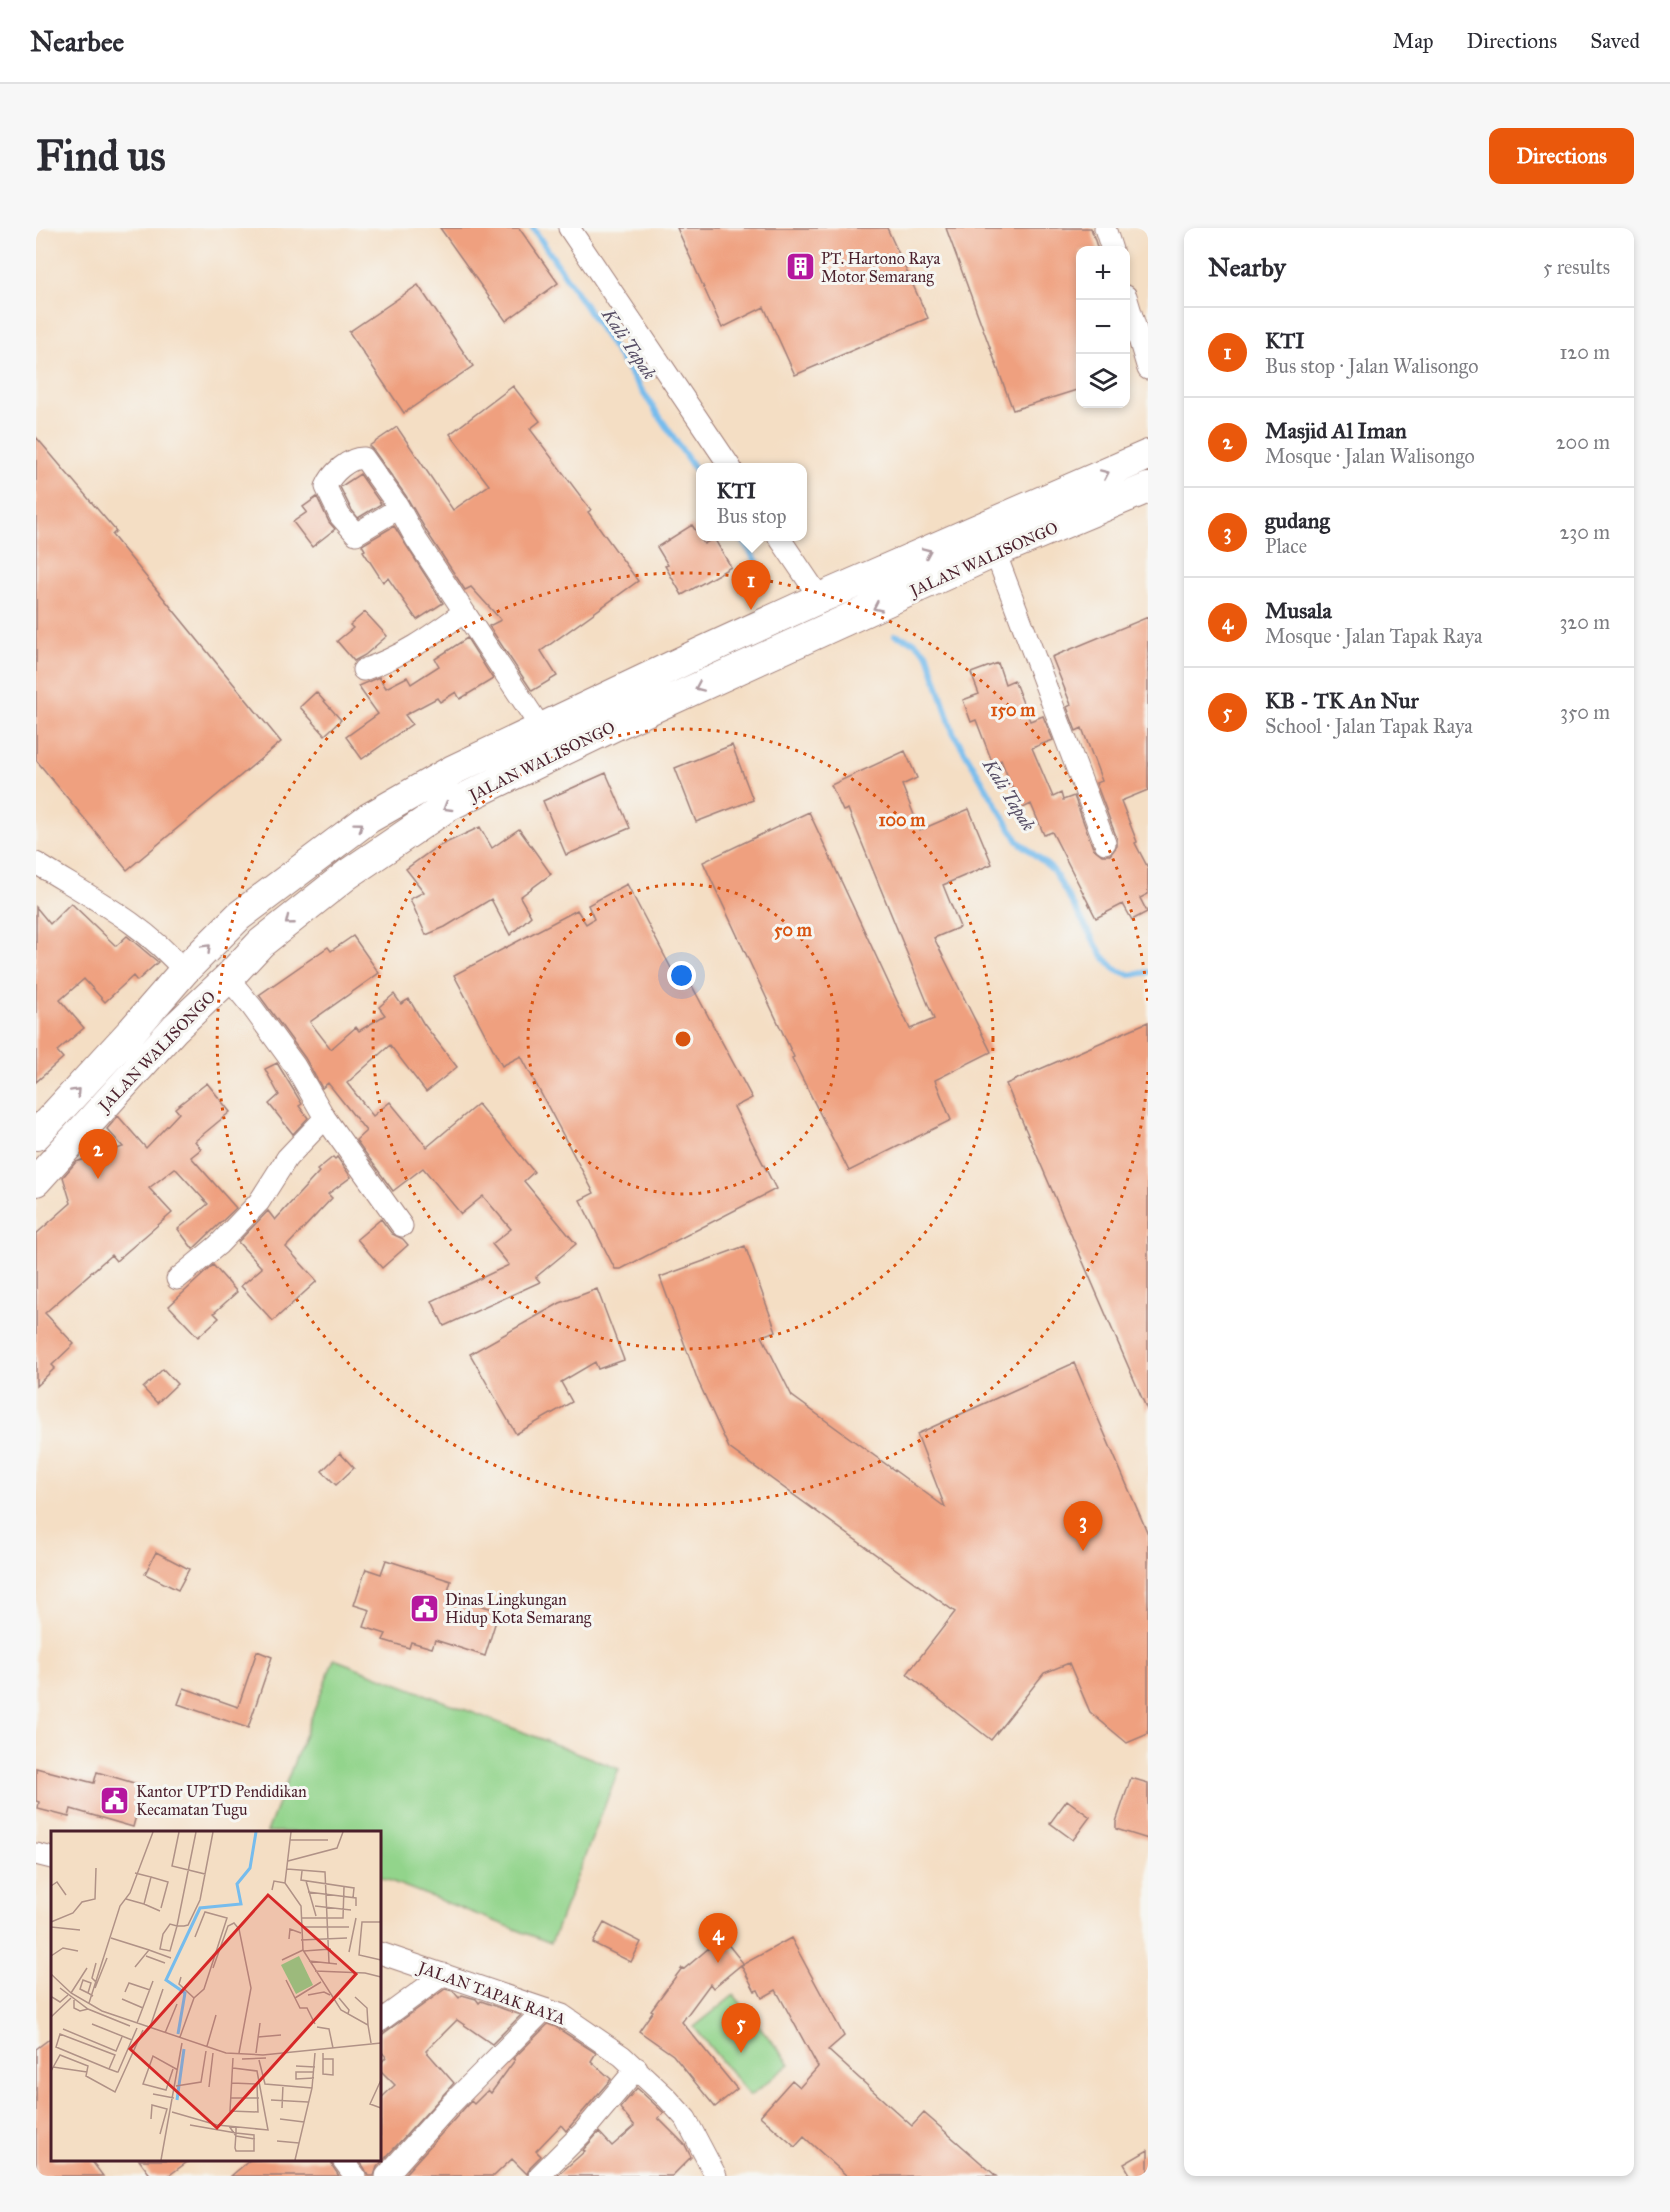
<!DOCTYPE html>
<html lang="en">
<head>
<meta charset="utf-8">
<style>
  :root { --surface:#fff; --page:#f7f7f7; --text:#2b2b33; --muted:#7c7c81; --line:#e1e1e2; --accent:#ea580c }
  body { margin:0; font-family:"IM FELL Great Primer",serif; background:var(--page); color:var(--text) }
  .controls { position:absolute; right:18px; top:18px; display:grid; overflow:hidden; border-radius:12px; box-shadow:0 3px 9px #0003 }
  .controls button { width:54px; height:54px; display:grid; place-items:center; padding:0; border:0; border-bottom:2px solid var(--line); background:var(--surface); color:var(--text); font:30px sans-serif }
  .you { position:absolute; left:646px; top:748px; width:21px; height:21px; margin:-15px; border:4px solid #fff; border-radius:50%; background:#1a73e8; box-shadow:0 0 0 9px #1a73e833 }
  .badge { display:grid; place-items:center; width:39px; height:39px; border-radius:50%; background:var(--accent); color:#fff; font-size:20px; font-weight:700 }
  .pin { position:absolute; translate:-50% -50px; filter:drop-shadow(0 2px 3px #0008) }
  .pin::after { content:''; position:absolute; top:32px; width:21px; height:18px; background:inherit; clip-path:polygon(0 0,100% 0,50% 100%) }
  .popup { position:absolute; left:660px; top:235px; width:111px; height:78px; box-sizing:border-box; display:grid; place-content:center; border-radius:12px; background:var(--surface); filter:drop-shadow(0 2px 4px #0005); font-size:20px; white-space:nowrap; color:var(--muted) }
  .popup b { font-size:22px; color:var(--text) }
  .popup::after { content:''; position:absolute; left:50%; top:100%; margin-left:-12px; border:12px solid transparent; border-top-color:var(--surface) }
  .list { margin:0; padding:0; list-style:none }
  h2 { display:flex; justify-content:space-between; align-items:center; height:78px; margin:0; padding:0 24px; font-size:26px }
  h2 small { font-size:20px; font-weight:400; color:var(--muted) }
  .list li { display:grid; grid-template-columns:39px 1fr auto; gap:18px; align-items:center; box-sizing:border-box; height:90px; padding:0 24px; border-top:2px solid var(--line) }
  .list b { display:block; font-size:22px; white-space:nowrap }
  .list p { margin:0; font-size:20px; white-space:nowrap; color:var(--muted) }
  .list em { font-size:20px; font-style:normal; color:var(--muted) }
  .icon { flex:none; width:33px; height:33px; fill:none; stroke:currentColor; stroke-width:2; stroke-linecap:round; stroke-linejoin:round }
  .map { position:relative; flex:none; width:1112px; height:1948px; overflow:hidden; border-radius:12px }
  header { display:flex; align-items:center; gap:36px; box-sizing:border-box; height:84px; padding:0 30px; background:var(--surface); border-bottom:2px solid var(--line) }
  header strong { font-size:28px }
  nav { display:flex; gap:33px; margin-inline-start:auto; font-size:21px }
  .intro { display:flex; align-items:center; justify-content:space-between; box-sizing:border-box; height:144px; padding:0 36px }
  h1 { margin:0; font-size:42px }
  .button { padding:15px 27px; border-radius:12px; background:var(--accent); color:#fff; font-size:21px; font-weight:700 }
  main { display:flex; gap:36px; padding:0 36px }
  aside { flex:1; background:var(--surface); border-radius:12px; box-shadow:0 3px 9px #0003 }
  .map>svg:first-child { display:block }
</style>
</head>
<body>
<header>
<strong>Nearbee</strong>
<nav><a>Map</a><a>Directions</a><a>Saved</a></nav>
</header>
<div class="intro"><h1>Find us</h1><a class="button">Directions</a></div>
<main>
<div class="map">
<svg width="1112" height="1948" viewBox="0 0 1112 1948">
  <rect width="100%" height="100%" fill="#f6f6f2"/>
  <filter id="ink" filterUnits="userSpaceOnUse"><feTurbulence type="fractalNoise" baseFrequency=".0167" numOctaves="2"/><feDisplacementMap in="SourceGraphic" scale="12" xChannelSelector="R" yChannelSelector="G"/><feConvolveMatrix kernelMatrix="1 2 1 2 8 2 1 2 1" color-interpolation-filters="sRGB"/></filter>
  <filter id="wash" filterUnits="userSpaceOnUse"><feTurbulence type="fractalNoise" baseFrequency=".008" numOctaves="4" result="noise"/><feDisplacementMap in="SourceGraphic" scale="24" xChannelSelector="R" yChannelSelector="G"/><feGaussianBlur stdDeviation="1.35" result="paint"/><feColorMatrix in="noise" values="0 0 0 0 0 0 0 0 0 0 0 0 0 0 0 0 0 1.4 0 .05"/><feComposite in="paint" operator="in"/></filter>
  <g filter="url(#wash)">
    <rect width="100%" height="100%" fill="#f4dec4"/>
    <path fill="#92d48b" stroke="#6e7a5b" stroke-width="1.5" d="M298,1431L583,1541L515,1715L344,1649V1604H231Z
      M698,1767L754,1836L714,1868L658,1799Z"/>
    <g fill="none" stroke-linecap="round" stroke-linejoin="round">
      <path stroke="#76bced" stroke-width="6" d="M497,0L664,249
        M704,308L728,345
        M859,407L879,414L892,427L917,504L982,613L1017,642L1066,727L1079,741L1094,747L1112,744"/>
    </g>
    <g id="blocks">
      <path fill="#efa07f" d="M404,0H483L522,55L470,93Z
        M641,0H851L892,90L759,147L728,79L686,100Z
        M910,0H1055L1062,22H1044V161L977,182Z
        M382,57L437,138L368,185L313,104Z
        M477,158L504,193L494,201L555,282L552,284L602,353L505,423L521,448L496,463L453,398L465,392L435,359L429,362L391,304L370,268L338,223L333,218L361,199L417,282L453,257L414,206Z
        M0,209L80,303L76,307L245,514L91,642L0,532Z
        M324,246L345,276L322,290L315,281L304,259Z
        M281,269L293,294L299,301L276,319L257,294L271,284L267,279Z
        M656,297L668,316L678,310L695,339L646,367L629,338L632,337L621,319Z
        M358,298L407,375L381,392L352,350L347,354L327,323L329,322L326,317Z
        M329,384L351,408L329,427L318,433L301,413L317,400L314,397Z
        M1112,389V562L1085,573L1101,614L1099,615L1112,640V666L1104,670L1111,684L1096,692L1087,676L1060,690L1016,604L1008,607L995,576L985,581L965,532L957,536L940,492L935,494L927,472L943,466L935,445L962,435L969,456L978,452L994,493L1007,488L1017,512L996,520L1017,569L1025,565L1027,572L1038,568L1057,620L1066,627H1074L1081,618V611L1060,555L1066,553L1046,500L1040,503L1031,479L1035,477L1016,429Z
        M431,410L457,451L424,471L420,464L404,474L401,470L369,487L376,496L326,531L310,509L342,486L322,458L343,449L350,460L371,449L375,456L403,438L399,431Z
        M280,464L305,492L289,507L264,479Z
        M696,517L717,572L660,594L639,540Z
        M869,523L881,550L866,557L884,602L933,581L956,636L907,657L924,699L898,710L955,824L899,852L915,892L813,943L756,830L758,829L667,634L773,584L874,801L898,791L812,581L807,583L795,557Z
        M570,545L594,600L530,627L507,573Z
        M444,599L456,620L483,601L515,646L484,669L495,688L474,707L455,671L409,699L390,707L374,671L388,664L370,641L399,620Z
        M591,656L647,763L656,758L716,870L698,879L740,961L585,1041H579L544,972L558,965L485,828L466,838L418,747L541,682L550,696L558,691L552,677Z
        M35,675L80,718L91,708L122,734L101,753L97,748L69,774L48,751L24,772L48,800L21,823L27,830L0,854V679L14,696Z
        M317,708L343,745L274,794L295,821L320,799L323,803L349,787L343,779L358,766L365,776L373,771L387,795L421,839L390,864L354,817L311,855L337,888L354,874L391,919L442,876L498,944L488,953L540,1016L500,1049L504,1054L408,1098L396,1073L473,1037L456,1016L475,1001L447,968L425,986L387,940L357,963L320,912L330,903L292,855L286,860L269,830L223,767L292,719L295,723Z
        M1112,794V1184L970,856Z
        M241,835L266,876L263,878L272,890L257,906L233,876L243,867L229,841Z
        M171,855L194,884L159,913L165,921L155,929L200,980L157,1021L142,1001L172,976L139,940L113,960L136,985L80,1033L75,1027L9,1085L38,1116L16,1137L19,1140L0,1158V1006L35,975L27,949L40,934L87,919L71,901L82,888L110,920L143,885L139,880Z
        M297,929L299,931L301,929L315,949L292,966L296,970L250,1019L281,1053L237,1093L205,1058L226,1040L202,1014L232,983L239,992L283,944L281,942Z
        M345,991L356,1006L367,1011L372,1017L346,1040L321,1011Z
        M709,1018L740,1103L726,1108L756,1168L909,1279L881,1206L1038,1135L1112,1306V1506L1091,1515L1054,1484L1033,1435L1008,1445L955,1512L871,1446L919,1384L693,1220L662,1153L624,1049Z
        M177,1037L201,1064L178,1085L183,1090L162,1109L133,1078Z
        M561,1061L588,1132L562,1141L559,1134L525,1154L536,1174L480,1206L434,1126L524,1075Z
        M127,1141L141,1156L121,1175L107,1160Z
        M304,1225L318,1240L300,1257L286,1243Z
        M120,1324L153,1341L142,1362L109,1346Z
        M350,1332L415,1353L411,1367L463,1383L449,1428L399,1412L396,1420L375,1414L373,1420L347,1412L350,1406L328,1399L334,1382L318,1377L330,1341L345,1346Z
        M221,1423L236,1429L212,1500L142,1476L148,1460L202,1479Z
        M0,1540L58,1555L61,1544L108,1558L97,1599L35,1581L33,1589L2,1581L3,1574L0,1573Z
        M1095,1550L1112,1555V1611L1080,1601V1594Z
        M1031,1572L1054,1589L1037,1612L1014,1595Z
        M568,1695L605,1714L595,1734L557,1715Z
        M686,1709L707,1735L706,1737L755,1710L808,1808L792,1822L876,1898L888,1885L960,1948H811L768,1909L759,1919L724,1888L756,1852L764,1859L782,1839L740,1762L726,1770L722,1762L719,1763L705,1737L677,1760L674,1756L646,1794L701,1861L679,1879L637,1827L603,1803L617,1783L615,1782L646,1740L648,1741Z
        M409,1761L417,1763L423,1770L426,1767L440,1771L443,1775L445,1773L485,1787L456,1816L421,1792L390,1823L418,1855L341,1939L338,1948H332L329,1941L323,1932H344V1871L359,1857L344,1842V1836L350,1829L344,1822V1808Z
        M512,1796L520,1799L560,1825L555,1833L575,1851L530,1903L525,1897L500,1923L505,1928L494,1939L491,1946L476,1931L458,1948H367L435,1873L438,1876L452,1862L455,1865L479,1832L477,1831Z
        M16,1809V1932H55L67,1948H0V1821Z
        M601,1860L628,1885L622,1890L649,1917L655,1929L636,1948H521L549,1923L547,1922L563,1904L576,1918L599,1898L584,1880Z
        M1112,1922V1948H1095L1088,1936Z
        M103,1932H154L132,1948H115Z
        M214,1932H295L297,1939L303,1948H195Z"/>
    </g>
  </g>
  <g filter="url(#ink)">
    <use href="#blocks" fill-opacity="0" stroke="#9f7e78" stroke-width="1.5"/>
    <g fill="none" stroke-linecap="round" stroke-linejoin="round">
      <defs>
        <path id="minor" d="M533,0L695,240
          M1069,0L1076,22
          M1090,68L1112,141
          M363,280L320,306L304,288L290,259C295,246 313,229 328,230L360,275L363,280L380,311L505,500
          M742,308L784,370
          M959,324L1069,615
          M327,442C369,427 393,409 428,384
          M0,635C52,668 108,695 148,743
          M192,750L216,779L259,838L289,890L366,998
          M141,1051L182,1017L223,974L251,930L289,890
          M0,1626L16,1630
          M344,1725L526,1787L586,1828L631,1870L650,1891L680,1948
          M344,1793L408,1746
          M307,1932L319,1948
          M350,1948L411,1880L509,1781
          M503,1948L547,1904L601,1840"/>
        <path id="highway" d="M0,907L95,804L148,743L203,688L333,590L417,542L666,424L784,370L1112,227
          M0,953L139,800L192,750L225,715L312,646L412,578L584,495L959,324L1112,260"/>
      </defs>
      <use href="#minor" stroke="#9f7e78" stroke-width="23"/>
      <use href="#highway" stroke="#9f7e78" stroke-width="32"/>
      <use href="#minor" stroke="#fff" stroke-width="21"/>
      <use href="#highway" stroke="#fff" stroke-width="30"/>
    </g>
    <defs><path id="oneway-chevron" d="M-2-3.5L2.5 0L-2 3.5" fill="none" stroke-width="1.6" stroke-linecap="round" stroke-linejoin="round" transform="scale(1.5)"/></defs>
    <g stroke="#ae9aa0">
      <use href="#oneway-chevron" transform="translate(1069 246) rotate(-24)"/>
      <use href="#oneway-chevron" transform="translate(891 324) rotate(-24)"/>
      <use href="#oneway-chevron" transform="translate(841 379) rotate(155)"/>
      <use href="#oneway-chevron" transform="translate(663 459) rotate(156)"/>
      <use href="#oneway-chevron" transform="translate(411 579) rotate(149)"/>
      <use href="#oneway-chevron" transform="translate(323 598) rotate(-37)"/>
      <use href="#oneway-chevron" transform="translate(253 693) rotate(141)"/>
      <use href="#oneway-chevron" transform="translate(171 720) rotate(-45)"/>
      <use href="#oneway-chevron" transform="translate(40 864) rotate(-47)"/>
    </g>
  </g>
  <g fill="none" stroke="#d8530f" stroke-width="3" stroke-dasharray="3 6">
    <circle cx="647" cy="811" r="155"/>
    <circle cx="647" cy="811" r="310"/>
    <path d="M1112 844A466 466 0 1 1 1112 778"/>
  </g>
  <defs>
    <symbol id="building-square" viewBox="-11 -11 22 22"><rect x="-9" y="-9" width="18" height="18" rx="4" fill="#b5179e" stroke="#f6f6f2"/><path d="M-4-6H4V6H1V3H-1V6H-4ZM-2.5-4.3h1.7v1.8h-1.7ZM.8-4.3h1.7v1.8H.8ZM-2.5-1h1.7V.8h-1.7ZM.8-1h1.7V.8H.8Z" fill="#fff"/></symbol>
    <symbol id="civic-square" viewBox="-11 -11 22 22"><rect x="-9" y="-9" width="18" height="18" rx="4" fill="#b5179e" stroke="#f6f6f2"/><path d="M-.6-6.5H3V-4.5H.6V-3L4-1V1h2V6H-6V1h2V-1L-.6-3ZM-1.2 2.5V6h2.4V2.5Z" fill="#fff"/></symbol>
  </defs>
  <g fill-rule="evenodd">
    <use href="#building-square" x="748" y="22" width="33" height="33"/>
    <use href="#civic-square" x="372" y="1364" width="33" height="33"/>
    <use href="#civic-square" x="62" y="1556" width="33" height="33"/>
  </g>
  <g text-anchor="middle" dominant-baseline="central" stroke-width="6" stroke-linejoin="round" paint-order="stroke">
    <g font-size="16" fill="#4a1f2b" stroke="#f6f6f2" text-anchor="start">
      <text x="785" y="30">PT. Hartono Raya<tspan x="785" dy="18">Motor Semarang</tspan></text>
      <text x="409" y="1371">Dinas Lingkungan<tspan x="409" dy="18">Hidup Kota Semarang</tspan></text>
      <text x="100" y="1563">Kantor UPTD Pendidikan<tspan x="100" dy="18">Kecamatan Tugu</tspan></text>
    </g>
    <g font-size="16" fill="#4a1f2b" stroke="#f6f6f2">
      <text transform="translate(948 331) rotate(-24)">JALAN WALISONGO</text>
      <text transform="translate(506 533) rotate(-26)">JALAN WALISONGO</text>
      <text transform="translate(121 823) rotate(-46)">JALAN WALISONGO</text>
      <text transform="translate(456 1765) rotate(20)">JALAN TAPAK RAYA</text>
    </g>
    <g font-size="18" font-style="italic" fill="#574e65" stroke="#f6f6f2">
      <text transform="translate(593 116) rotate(56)">Kali Tapak</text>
      <text transform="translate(973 567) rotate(58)">Kali Tapak</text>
    </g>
  </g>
  <g transform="translate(15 1603)">
    <rect width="330" height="330" fill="#f4dec4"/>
    <path d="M248,125L262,154L245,163L230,134Z" fill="#92d48b"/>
    <path fill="none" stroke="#76bced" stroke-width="3" d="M127,203L134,162L115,149L149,77L190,73L186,53L199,37L205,1M126,269L133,218"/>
    <path fill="none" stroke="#b09287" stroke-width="1.5" d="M128,1L121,35L154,43L162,1M145,1L126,95L119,120L109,118L112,103L119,93L126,95H133L137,94L149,69L154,43M240,1L234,52L250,75L252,119L290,179L317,194L320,212M239,9H277M237,30L286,17L292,1M236,38L274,41L278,132M251,40L250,49L303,57L302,67M84,42L100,46L93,73L109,80M100,46L117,51L110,77M255,50L265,85M0,55L6,51L15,64M221,59L223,50L234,52M257,61L305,67V75M75,68L93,73M264,75L300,79M251,87H292L293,56M0,91L22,82L31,71L44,68L45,37M330,91H311L308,124L330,129M0,96L29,99M251,96H298M60,107L98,119L84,136M238,108L239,98L250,102M250,109L296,107M98,119L120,127M253,120L280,118M298,121L305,87M0,125L12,117L27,120M95,125L114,132M231,129L252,119M258,130L286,133M45,132L41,147L46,152M162,137L177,95L183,92L188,98L200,157L188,222M264,140L314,142L330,146M0,143L20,162L51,180L175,222L212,224L330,212M130,146L128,153L143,167M235,149L249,177H256L264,193M9,157L37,178L79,195M44,157L56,127M74,161L78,152L99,159M20,162L36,137M37,162L29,158L32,149L40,152L37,162L42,165M257,164L273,161L279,164M1,166L9,171L17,164M304,166L316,177L317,194M244,167L270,151M288,167L298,179L297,183M71,168L92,177M23,169V177L29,180L37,178M38,172L69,75L79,62L102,1M0,186L20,167M86,192L102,150M41,193L81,209M99,196L112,158M266,196L278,198L282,217M12,198L65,220L71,206M114,202L126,173M129,206L143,167L153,158L176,87L154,81L144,106M207,206L230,204M156,215L165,184M205,222L209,192M191,228L215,227M272,228H282V244L272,243V222M208,229L214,253L261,257M245,235L264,236M2,236L36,241M58,238L64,224L9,203L5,216L58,238L66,241H67L86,197M122,238L115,259L92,253L102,225L127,239M0,240L9,224L37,235L35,245L64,261L92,199M263,247L245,248V241H263M330,249L319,273L330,277M181,252L206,253L207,281L179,280L182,227M125,255L150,251L155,220M158,256L162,222M102,263L123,267M180,267H208M220,269L257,271M231,277L232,254M121,281L166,294L217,299L206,240L182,237M100,288L101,274L116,278L109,303M229,288L253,291M139,294L185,302L203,304V320H185L184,317L185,302V296M178,295L185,305L204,308M226,310L248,312M110,329L131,212M244,329L261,257L264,222"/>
    <path fill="#d62828" fill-opacity="0.15" stroke="#d62828" stroke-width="3" d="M217,64L305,143L166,297L79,218Z"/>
    <rect width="330" height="330" fill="none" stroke="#4a1f2b" stroke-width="3"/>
  </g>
  <circle cx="647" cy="811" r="9" fill="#d8530f" stroke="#f6f6f2" stroke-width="3"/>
  <g font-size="18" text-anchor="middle" font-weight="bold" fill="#d8530f" stroke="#f6f6f2" stroke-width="6" stroke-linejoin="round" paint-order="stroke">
    <text x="977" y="488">150 m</text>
    <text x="866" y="598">100 m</text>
    <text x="757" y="708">50 m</text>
  </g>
</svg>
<div class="controls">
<button>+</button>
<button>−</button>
<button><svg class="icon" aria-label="layers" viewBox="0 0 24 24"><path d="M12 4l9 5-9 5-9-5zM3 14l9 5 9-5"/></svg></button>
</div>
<div class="you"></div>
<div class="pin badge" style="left:715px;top:382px">1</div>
<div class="popup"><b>KTI</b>Bus stop</div>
<div class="pin badge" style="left:62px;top:951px">2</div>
<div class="pin badge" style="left:1047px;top:1323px">3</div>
<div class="pin badge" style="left:682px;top:1735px">4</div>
<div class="pin badge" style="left:705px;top:1825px">5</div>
</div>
<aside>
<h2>Nearby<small>5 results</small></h2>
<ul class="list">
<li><span class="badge">1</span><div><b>KTI</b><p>Bus stop · Jalan Walisongo</p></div><em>120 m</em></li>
<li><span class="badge">2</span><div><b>Masjid Al Iman</b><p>Mosque · Jalan Walisongo</p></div><em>200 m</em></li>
<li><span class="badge">3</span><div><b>gudang</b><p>Place</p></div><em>230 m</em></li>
<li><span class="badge">4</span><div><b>Musala</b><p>Mosque · Jalan Tapak Raya</p></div><em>320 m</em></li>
<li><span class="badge">5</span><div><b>KB - TK An Nur</b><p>School · Jalan Tapak Raya</p></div><em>350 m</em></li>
</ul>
</aside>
</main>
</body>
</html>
